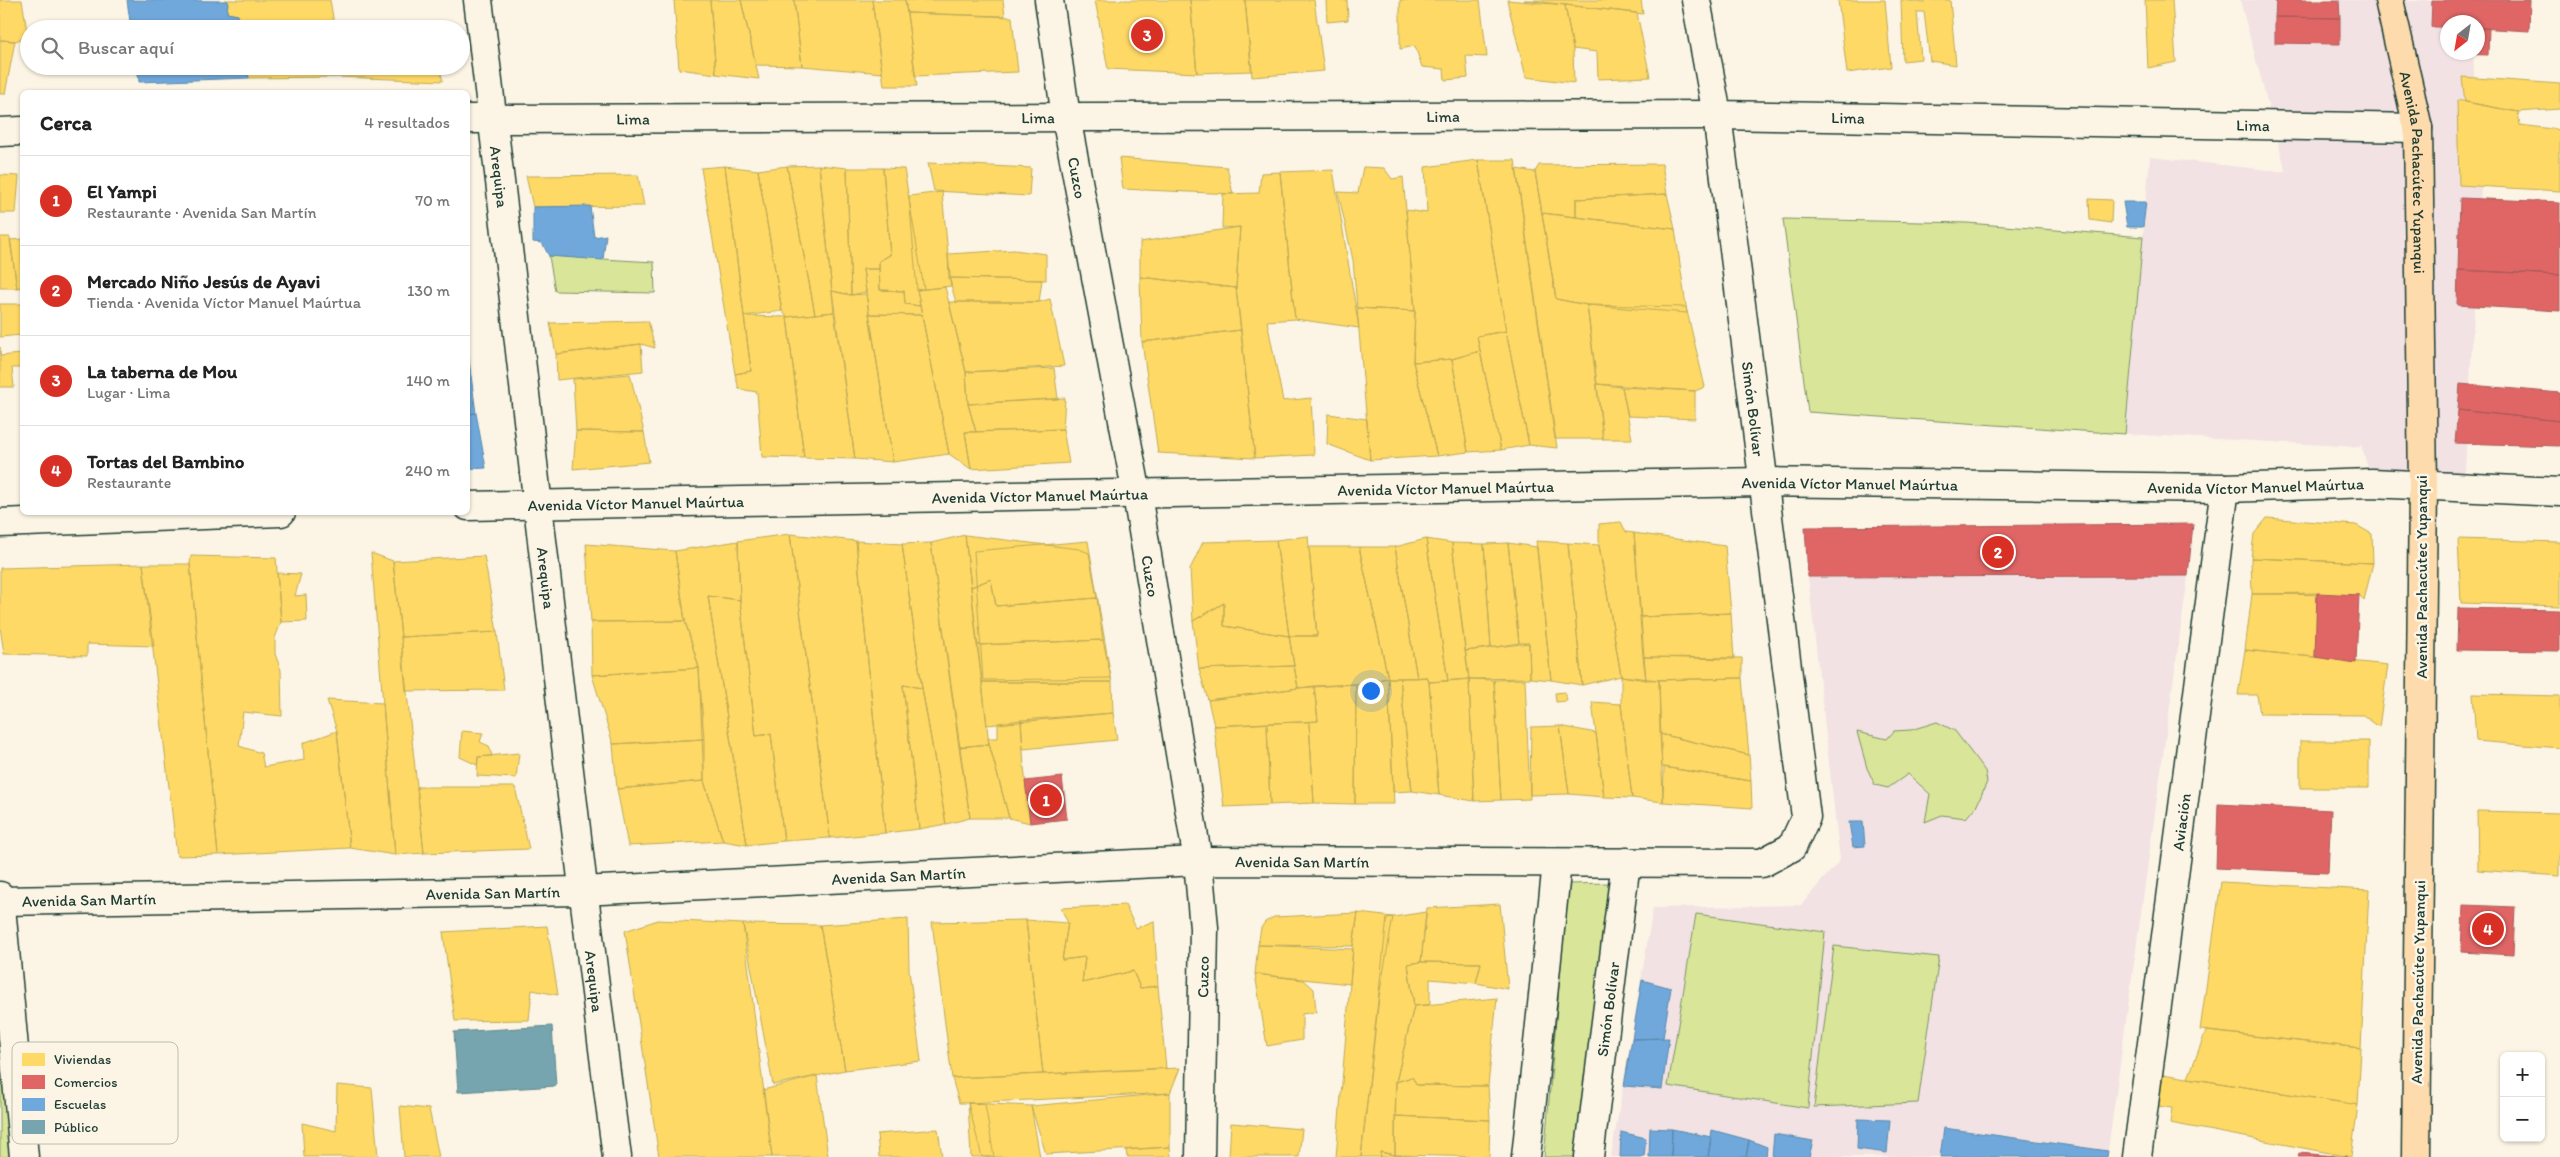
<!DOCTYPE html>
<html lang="es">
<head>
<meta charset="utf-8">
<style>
  :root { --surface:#fff; --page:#f2f2f2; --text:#222; --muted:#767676; --line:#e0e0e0; --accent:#d93025 }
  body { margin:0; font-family:Itim,sans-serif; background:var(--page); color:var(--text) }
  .controls { position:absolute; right:15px; bottom:15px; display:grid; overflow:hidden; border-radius:8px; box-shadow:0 1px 4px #0004 }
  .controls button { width:45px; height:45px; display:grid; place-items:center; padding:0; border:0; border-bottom:1px solid var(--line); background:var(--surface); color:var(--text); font:25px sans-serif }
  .compass { position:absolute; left:2440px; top:15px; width:45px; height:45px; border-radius:50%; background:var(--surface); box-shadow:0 1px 4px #0004; rotate:211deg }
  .you { position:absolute; left:1370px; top:690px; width:18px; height:18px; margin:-12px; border:4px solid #fff; border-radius:50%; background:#1a73e8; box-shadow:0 0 0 8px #1a73e833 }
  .badge { display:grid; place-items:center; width:32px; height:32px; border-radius:50%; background:var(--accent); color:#fff; font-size:16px; font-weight:700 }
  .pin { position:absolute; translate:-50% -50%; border:2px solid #fff; box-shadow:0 1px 5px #0006 }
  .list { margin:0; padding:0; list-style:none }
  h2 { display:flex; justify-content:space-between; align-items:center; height:65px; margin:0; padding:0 20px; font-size:21px }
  h2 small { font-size:16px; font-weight:400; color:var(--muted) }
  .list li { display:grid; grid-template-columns:32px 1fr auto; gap:15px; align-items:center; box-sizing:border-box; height:90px; padding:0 20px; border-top:1px solid var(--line) }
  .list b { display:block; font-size:19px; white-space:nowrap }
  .list p { margin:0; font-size:16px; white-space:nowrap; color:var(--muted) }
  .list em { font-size:16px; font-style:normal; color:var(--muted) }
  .icon { flex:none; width:28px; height:28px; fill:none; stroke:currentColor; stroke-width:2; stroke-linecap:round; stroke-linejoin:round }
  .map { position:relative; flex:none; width:2560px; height:1157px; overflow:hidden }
  .search { position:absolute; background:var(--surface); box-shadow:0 1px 4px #0004; left:20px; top:20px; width:450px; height:55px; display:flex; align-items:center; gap:12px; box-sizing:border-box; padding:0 18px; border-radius:28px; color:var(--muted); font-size:19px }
  .panel { position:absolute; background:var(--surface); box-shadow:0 1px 4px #0004; left:20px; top:90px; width:450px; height:425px; border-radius:8px }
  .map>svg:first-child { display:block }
</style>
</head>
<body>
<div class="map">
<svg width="2560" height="1157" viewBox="0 0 2560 1157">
  <rect width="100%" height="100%" fill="#fcf5e5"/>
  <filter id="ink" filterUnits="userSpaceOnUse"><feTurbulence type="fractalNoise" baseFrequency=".02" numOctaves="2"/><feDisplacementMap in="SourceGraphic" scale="10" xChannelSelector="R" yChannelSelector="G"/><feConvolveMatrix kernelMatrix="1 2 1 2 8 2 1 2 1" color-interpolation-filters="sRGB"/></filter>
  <g filter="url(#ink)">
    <path fill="#f2e2e3" d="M2240,0H2470L2471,22H2448V52L2473,53L2481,187L2464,488L2372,483L2361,444L2360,447L2125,434L2150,157L2286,172Z
      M2188,576L2107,1157H1611L1653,908L1801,905L1840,860L1808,577Z"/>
    <path fill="#d9e699" stroke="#7c9266" d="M1783,219L1967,223L2143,237L2125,434L1808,412Z
      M549,256L654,262L655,293L555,291Z
      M1937,722L1955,731L1985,771L1987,782L1977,805L1966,818L1942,815L1925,822L1930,794L1908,774L1888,788L1875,785L1867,768L1857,732L1887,739L1894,731L1911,730Z
      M1610,883L1578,1157H1544L1568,884Z
      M1696,914L1825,932L1808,1108L1668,1086Z
      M1834,946L1939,957L1918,1103L1814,1107Z
      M0,1039L13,1157H0Z"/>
    <path fill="#ffd966" stroke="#bcaa57" d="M0,0H22L28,37L15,41L0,40Z
      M225,0H330L335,29H240L238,15L227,13L228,1Z
      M674,0H710L716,74L679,69Z
      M710,0H741L759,79L716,74Z
      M741,0H794L802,66L756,65Z
      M794,0H872L882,73L802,66Z
      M872,0H905L917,86H884Z
      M905,0H1003L1005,16L907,13Z
      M1095,0H1190L1197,73L1108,69Z
      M1190,0H1245L1252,71L1197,73Z
      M1245,0H1314L1324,71L1252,77Z
      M1326,0H1347L1348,20L1327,22Z
      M1400,0H1480L1487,57L1466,56L1468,78L1445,80L1444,69L1422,67L1415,46L1400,49Z
      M1507,0L1565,5L1573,49L1574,83L1526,77Z
      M1641,0L1643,14L1524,0Z
      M1838,0H1885L1891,67L1847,73Z
      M1901,0L1925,3L1924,0H1950L1956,65L1930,61L1924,12H1917L1921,59L1903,61Z
      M2145,0H2172L2176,62L2148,68Z
      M1565,5L1637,13L1650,77L1598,79L1597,52L1573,49Z
      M907,13L1012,17L1018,72L915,76Z
      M0,40L15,41L5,94H0Z
      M246,66H338V77L249,78Z
      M338,66H439L443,81L338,77Z
      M2462,77L2560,84V109L2518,112L2465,102Z
      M2457,100L2518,112L2520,125L2560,130V191L2459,185Z
      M1119,158L1227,167L1233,194L1123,189Z
      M1478,160H1515L1557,448L1529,445L1506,331Z
      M1478,160L1506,331L1477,336L1480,351L1452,359L1413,362L1415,311L1406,210L1427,213L1425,167Z
      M928,163L1031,168L1029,196L934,191Z
      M1662,164L1667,194L1576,199V217L1542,213L1535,172L1539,165Z
      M819,165L834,312L815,314L787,166Z
      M819,165L847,168L851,295L832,291Z
      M725,166L751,371L735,374L701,168Z
      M725,166L758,170L782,311L744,316Z
      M787,166L815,314L787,317L782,311L758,170Z
      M1363,167L1384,168L1392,179L1403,177L1415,311L1357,308L1353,260L1338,192L1358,193Z
      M847,168H883L890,255L879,261V269H863L866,292L851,295Z
      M883,168L904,169L924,289L917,290L920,306L905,304L904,291L880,290L879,261L890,255Z
      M1516,169L1535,172L1556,299L1587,305L1603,439H1555Z
      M1333,170L1359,328L1295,319L1280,172Z
      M1280,172L1295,319L1267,321L1283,401L1311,398L1314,455L1255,458L1236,288L1240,227L1222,228L1223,194L1259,193L1261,173Z
      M0,175L19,176L16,213H0Z
      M638,175L644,206L533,207L526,176Z
      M942,192L951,286L917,290L909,196Z
      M1667,194L1675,229L1576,217V199Z
      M2089,199L2112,200L2111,223L2090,220Z
      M1542,213L1675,229L1687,313L1587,305L1556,299Z
      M1240,227L1236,288L1140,277V242Z
      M0,237H10L17,288H0Z
      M22,239V287L17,288L10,240Z
      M1014,250L1046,254V280L949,278L948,254Z
      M863,269H879L880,290L904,291L905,304L920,306L922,315L869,314Z
      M1140,277L1236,288L1241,330L1142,342Z
      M949,278L1042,280L1039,302H956Z
      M945,287L966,372L968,404L976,432H965L971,469L949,454L917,290Z
      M832,291L851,295L866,294L893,462L855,459Z
      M1050,299L1064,366L966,372L949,302H1039Z
      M0,304H22V335L0,337Z
      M1587,305L1686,307L1705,387L1695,391L1597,384Z
      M1357,308L1415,311L1413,362L1437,456L1370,460Z
      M834,312L855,459L804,458L787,317Z
      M869,314L922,315L949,454L893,462Z
      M744,316L787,317L804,458L762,457L757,392L739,389L735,374L751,371Z
      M648,321L655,348L641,344L556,354L550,323Z
      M1241,330L1255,458L1158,453L1142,342Z
      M1506,331L1529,445L1501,450L1477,336Z
      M641,344L643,371L557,380L556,354Z
      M0,347V356L21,354L20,368H12L14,387H0Z
      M1480,351L1501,450L1468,452L1452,359Z
      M1452,359L1468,452L1437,456L1413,362Z
      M1054,368L1058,399L968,404L966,372Z
      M630,374L644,432L576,431L573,379Z
      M1597,384L1622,387L1632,439H1603Z
      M1622,387L1695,391V419L1628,416Z
      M1065,398L1063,429L976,432L968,404Z
      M1328,414L1367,419L1370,460L1327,444Z
      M1063,429L1069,463L971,469L965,432Z
      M576,431L644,432L649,462L573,469Z
      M2267,518L2356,525L2372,534L2373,563L2251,558L2254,534Z
      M1621,522L1626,532L1634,533L1646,680L1621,676L1599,545V524Z
      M1634,533L1725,546L1731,613L1640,617Z
      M790,534L856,541L885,833L830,838Z
      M790,534L830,838L784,841L771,734L756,736L740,600L738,541Z
      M965,535L989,744L959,747L931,543Z
      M965,535L1079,549L1089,553L1097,598L996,606L991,579L971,587Z
      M1308,536L1317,636H1289L1276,540Z
      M1426,539L1452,543L1469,679L1448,681Z
      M1426,539L1448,681L1429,682L1427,677L1417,678L1395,547Z
      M2458,539L2560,542V606L2461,603Z
      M1276,540L1289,636L1224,626V603L1193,621L1190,569L1203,542Z
      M738,541L740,600L708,596L747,845L723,841L704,781L699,668L685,621L675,551Z
      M856,541L902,544L922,688L903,685L919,829L885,833Z
      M1088,541L1111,678L983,680L974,551Z
      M1536,541L1568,543L1582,685L1551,680Z
      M931,543L970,818L946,824L922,688L902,544Z
      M1452,543L1484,544L1491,648L1465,651Z
      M1508,543L1519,643L1491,648L1484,544Z
      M1508,543L1537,547L1551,680L1530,678L1529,643H1519Z
      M1568,543L1599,545L1621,676L1582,685Z
      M586,544L675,551L685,621L591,622Z
      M1309,547H1359L1388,678L1356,684L1298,688L1289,636H1317Z
      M1359,547H1395L1417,678H1388Z
      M371,553L393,561L424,853L395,855Z
      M191,556L276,558L281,622L275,638V654L281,670L282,716L243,712L239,746L261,753L264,767L304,760L303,743L337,731L350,848L218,855L190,564Z
      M484,556L497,632L401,637L393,561Z
      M2251,558L2373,563L2364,600L2359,595L2252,594Z
      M143,564L154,646L87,644V656L4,654L0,627V568Z
      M143,564H190L218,855L177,856Z
      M277,573L301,574L295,596L306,595L307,621L281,622Z
      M991,579L996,606L1097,598L1103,640L977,645L971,587Z
      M2317,593L2315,657L2245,650L2252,594Z
      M708,596L740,600L756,736L771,734L784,841L747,845Z
      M1224,603V626L1289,636L1294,666L1199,669L1193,621Z
      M1731,613L1734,659L1643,657L1640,617Z
      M685,621L699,668L592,675L591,622Z
      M497,632L504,690L406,691L401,637Z
      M1103,640L1112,682H982L977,645Z
      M1529,643L1530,678L1469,679L1465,651Z
      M2245,650L2388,665L2379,727L2363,715L2260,714L2257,695H2238Z
      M1643,657L1742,658V678L1646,680Z
      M1294,666L1298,688L1208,700L1199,669Z
      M699,668L704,739L613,744L592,675Z
      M1621,676L1659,680L1663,802L1632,798L1621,704Z
      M1427,677L1429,682L1439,795L1412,791L1400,678Z
      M1388,678L1394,804H1355L1356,684Z
      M1388,678H1400L1412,791L1393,792Z
      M1742,678L1749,755L1660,734L1659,680Z
      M1469,679L1474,801L1439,795L1429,682Z
      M1469,679L1494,680L1501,800L1474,801Z
      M1525,679L1530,799L1501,800L1494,680Z
      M982,682H1112L1113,713L987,725Z
      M1356,684L1355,804L1314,803L1309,722L1318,721L1314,686Z
      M903,685L922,688L946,824L919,829Z
      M1314,686L1318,721L1214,726L1208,700Z
      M1565,692L1567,701L1556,702L1555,693Z
      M2473,694L2560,696V748L2476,741Z
      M327,700L383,703L395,855L350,848L337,731Z
      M1592,702L1621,704L1632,798L1604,797Z
      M1113,713L1117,740L1023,749L1021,720Z
      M1021,720L1024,767L1030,823L1009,818L989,744L988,738H998V723Z
      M1309,722L1314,803L1270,805L1267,723Z
      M1267,723L1270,805L1224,807L1214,726Z
      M1560,726L1569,794L1530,795L1531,727Z
      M1560,726L1596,733L1604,797L1569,794Z
      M462,731L483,733L480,742L489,746L492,756L478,757L477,765L460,757Z
      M1660,734L1749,755L1751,781L1662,767Z
      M704,739V781L617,789L613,744Z
      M2300,741H2369V788H2300Z
      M989,744L992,754L1009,818H970L959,747Z
      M519,753L516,778L477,776L478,757Z
      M1664,767L1751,781L1752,808L1663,802Z
      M704,781L723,841L628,846L617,789Z
      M417,787H515L529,849L424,853Z
      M2477,811L2560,813V876L2478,870Z
      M2221,882L2369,890L2361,1048L2200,1030Z
      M1500,904L1508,989L1476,983L1481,963L1421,962L1427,908Z
      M1125,905L1136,928L1154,921L1158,986L1140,988L1133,971L1082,983L1085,957L1062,960L1068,923L1061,908Z
      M1426,912L1421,962L1408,964L1414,1006L1396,1082L1395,1155L1380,1152L1381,1157H1361L1387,918Z
      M1358,913L1353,946L1258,945L1261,928L1265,922L1274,917Z
      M1358,913L1393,917L1379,997L1361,1157H1336L1353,946Z
      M908,919L909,970L921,1061L845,1070L820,925Z
      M658,920L743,924L772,1157H659L625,931Z
      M1026,920L1068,923L1062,960L1085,957L1082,983L1133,971L1140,988L1158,986L1166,1068L1043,1074Z
      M1026,920L1043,1074L952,1078L932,922Z
      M743,924L820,925L845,1070L773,1085Z
      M547,926L558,995L532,990L529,1020L455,1021L443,932Z
      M1258,945L1353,949L1350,984L1255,974Z
      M1421,962L1481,963L1476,983L1430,979V1005L1414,1006L1408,964Z
      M1255,974L1304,980L1314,989L1316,1012L1302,1014V1040L1267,1046Z
      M1497,998L1488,1086L1417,1085L1412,1077L1396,1082L1414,1006Z
      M2206,1031L2361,1048L2358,1105L2188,1078Z
      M1180,1068L1170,1093L968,1103H959L952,1078Z
      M2156,1073L2358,1105L2351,1157L2170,1123L2172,1108L2157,1106Z
      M817,1076L828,1157H772L763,1090Z
      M1412,1077L1417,1085L1488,1086L1490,1120L1395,1116L1396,1082Z
      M337,1085L372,1088L378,1157H304L302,1123L336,1131Z
      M1170,1093V1147L1046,1154L1031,1106Z
      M968,1103L1031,1106L1040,1157H982Z
      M968,1103L985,1104L994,1157H971Z
      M400,1106L429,1109L439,1157H404Z
      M1395,1116L1490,1120L1489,1157L1395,1155Z
      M1231,1123L1302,1129L1299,1157H1229Z
      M938,1129L942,1157H879L877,1134Z
      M1170,1147L1171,1157H1127L1126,1150Z
      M1380,1152L1395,1155L1412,1157H1381Z"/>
    <path fill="#e06666" stroke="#a65a57" d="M2276,0H2339L2340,18L2275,17Z
      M2432,0H2530L2529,31L2478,28V22H2448V27H2431Z
      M2275,17L2340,18V44L2275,43Z
      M2478,28H2489L2488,55L2457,54L2478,52Z
      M2460,198L2560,202V275L2458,270Z
      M2458,270L2560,275V311L2457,305Z
      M2460,384L2560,393V421L2458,410Z
      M2458,410L2560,421V446L2455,443Z
      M2193,524L2188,576L1808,577L1805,527Z
      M2317,593L2359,595L2356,663L2315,657Z
      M2458,608L2560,610V651L2457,650Z
      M1062,777L1067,819L1030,823L1025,781Z
      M2218,804L2331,810L2328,873L2216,868Z
      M2463,905L2515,907L2513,955L2461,952Z
      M2299,1153L2347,1157H2298Z"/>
    <path fill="#6fa8dc" stroke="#5788aa" d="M127,0L228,1L227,13L238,15L241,29H131Z
      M137,66H247L249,78L139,82Z
      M2123,202H2146L2143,227H2127Z
      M590,206L594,237L606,235L603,260L549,256L542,243L533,242V207Z
      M468,353L476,413L468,414Z
      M476,413L486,468L468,469V414Z
      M1849,822H1863L1865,846L1853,847Z
      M1642,980L1671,988L1663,1038L1632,1039Z
      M1669,1038L1662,1089L1624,1086L1632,1039Z
      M1858,1119L1890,1120L1887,1153L1857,1149Z
      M1650,1128L1672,1129L1671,1157H1649Z
      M1944,1128L2108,1151L2107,1157H1940Z
      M1672,1129L1711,1137L1708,1157H1671Z
      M1712,1130L1749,1140L1746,1157H1708Z
      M1621,1132L1646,1138L1644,1157H1620Z
      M1774,1134L1813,1141L1809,1157H1772Z
      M1749,1140L1767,1147L1766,1157H1746Z"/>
    <path fill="#76a5af" stroke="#5c868a" d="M552,1026L556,1086L458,1092L454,1032Z"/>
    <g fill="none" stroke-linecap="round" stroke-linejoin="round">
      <defs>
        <g id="street">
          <path id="s1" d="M478,0C526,385 566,772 617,1157"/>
          <path id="s2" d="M1049,0L1066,117L1137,495L1198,861L1204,928L1200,1157"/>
          <path id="s3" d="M468,119L1717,115L2418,128"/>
          <path d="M0,132L22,131"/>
          <path id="s4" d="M468,506L1762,482L2225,488L2372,483L2560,492"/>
          <path d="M0,523L281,512"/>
          <path id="s5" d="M1,901L581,891L1198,861L1762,863L1792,847L1806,817L1717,115L1696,0"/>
          <path d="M1526,1157L1557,863"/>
          <path id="s6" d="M1589,1157L1626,862"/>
          <path id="s7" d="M2137,1157L2225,488"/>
        </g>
        <path id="secondary" d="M0,896L24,1157"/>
        <g id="primary">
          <path id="s8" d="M2389,0L2418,128L2423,486L2416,1157"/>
        </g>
      </defs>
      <use href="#street" stroke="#1f3d34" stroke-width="31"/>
      <use href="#secondary" stroke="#1f3d34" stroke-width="31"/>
      <use href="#primary" stroke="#1f3d34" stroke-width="31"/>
      <use href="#street" stroke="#fcf5e5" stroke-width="28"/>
      <use href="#secondary" stroke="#fcf5e5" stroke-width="28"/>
      <use href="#primary" stroke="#fddbac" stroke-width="28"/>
    </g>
  </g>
  <g text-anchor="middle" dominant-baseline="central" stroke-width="5" stroke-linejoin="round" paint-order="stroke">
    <g font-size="16" fill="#1f3d34" stroke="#fcf5e5">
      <text stroke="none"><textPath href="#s3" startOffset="975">Lima</textPath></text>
      <text stroke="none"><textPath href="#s3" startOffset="570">Lima</textPath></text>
      <text stroke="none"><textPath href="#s3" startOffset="1380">Lima</textPath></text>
      <text stroke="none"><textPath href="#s3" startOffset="165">Lima</textPath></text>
      <text stroke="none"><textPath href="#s3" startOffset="1785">Lima</textPath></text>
      <text stroke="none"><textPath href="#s8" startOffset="175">Avenida Pachacútec Yupanqui</textPath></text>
      <text stroke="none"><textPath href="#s1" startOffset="178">Arequipa</textPath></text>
      <text stroke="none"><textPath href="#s2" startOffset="180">Cuzco</textPath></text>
      <text transform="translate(1753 409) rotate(83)">Simón Bolívar</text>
      <text stroke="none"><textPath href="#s4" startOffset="1382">Avenida Víctor Manuel Maúrtua</textPath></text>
      <text stroke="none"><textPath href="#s4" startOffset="1788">Avenida Víctor Manuel Maúrtua</textPath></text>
      <text stroke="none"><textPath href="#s4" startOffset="978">Avenida Víctor Manuel Maúrtua</textPath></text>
      <text stroke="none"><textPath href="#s4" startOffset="572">Avenida Víctor Manuel Maúrtua</textPath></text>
      <text stroke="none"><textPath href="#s4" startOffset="168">Avenida Víctor Manuel Maúrtua</textPath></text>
      <text stroke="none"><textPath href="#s2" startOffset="585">Cuzco</textPath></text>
      <text transform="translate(2421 577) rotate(-90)">Avenida Pachacútec Yupanqui</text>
      <text stroke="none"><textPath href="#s1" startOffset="582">Arequipa</textPath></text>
      <text stroke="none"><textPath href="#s7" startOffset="338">Aviación</textPath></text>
      <text stroke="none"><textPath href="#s5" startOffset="1302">Avenida San Martín</textPath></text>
      <text stroke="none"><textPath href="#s5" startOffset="898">Avenida San Martín</textPath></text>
      <text stroke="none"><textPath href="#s5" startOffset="492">Avenida San Martín</textPath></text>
      <text stroke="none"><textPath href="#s5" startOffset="88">Avenida San Martín</textPath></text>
      <text transform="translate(1203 977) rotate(-89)">Cuzco</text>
      <text stroke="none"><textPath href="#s1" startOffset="988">Arequipa</textPath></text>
      <text transform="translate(2418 982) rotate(-89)">Avenida Pachacútec Yupanqui</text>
      <text stroke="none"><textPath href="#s6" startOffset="149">Simón Bolívar</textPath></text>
    </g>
  </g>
  <rect x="12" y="1042" width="166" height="102" rx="8" fill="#fcf5e5" stroke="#babeb0" stroke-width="1"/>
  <rect x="22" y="1053" width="23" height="13" fill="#ffd966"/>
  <rect x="22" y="1075" width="23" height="14" fill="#e06666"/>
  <rect x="22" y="1098" width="23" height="13" fill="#6fa8dc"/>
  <rect x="22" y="1120" width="23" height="14" fill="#76a5af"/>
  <g font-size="14" fill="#1f3d34">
    <text x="54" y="1064">Viviendas</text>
    <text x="54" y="1087">Comercios</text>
    <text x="54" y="1109">Escuelas</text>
    <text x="54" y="1132">Público</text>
  </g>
</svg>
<div class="controls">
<button>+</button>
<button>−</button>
</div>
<svg class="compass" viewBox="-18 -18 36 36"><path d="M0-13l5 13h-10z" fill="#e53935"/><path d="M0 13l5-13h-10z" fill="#767676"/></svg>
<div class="you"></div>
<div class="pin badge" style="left:1046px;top:800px">1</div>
<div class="pin badge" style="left:1998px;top:552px">2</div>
<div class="pin badge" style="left:1147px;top:35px">3</div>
<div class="pin badge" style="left:2488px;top:929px">4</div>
<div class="search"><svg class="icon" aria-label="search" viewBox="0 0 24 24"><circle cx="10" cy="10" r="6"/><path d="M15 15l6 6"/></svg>Buscar aquí</div>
<section class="panel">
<h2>Cerca<small>4 resultados</small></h2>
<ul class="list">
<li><span class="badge">1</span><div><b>El Yampi</b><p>Restaurante · Avenida San Martín</p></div><em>70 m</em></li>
<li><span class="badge">2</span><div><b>Mercado Niño Jesús de Ayavi</b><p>Tienda · Avenida Víctor Manuel Maúrtua</p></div><em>130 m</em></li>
<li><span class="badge">3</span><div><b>La taberna de Mou</b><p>Lugar · Lima</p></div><em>140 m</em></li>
<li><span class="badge">4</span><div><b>Tortas del Bambino</b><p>Restaurante</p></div><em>240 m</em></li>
</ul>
</section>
</div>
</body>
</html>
